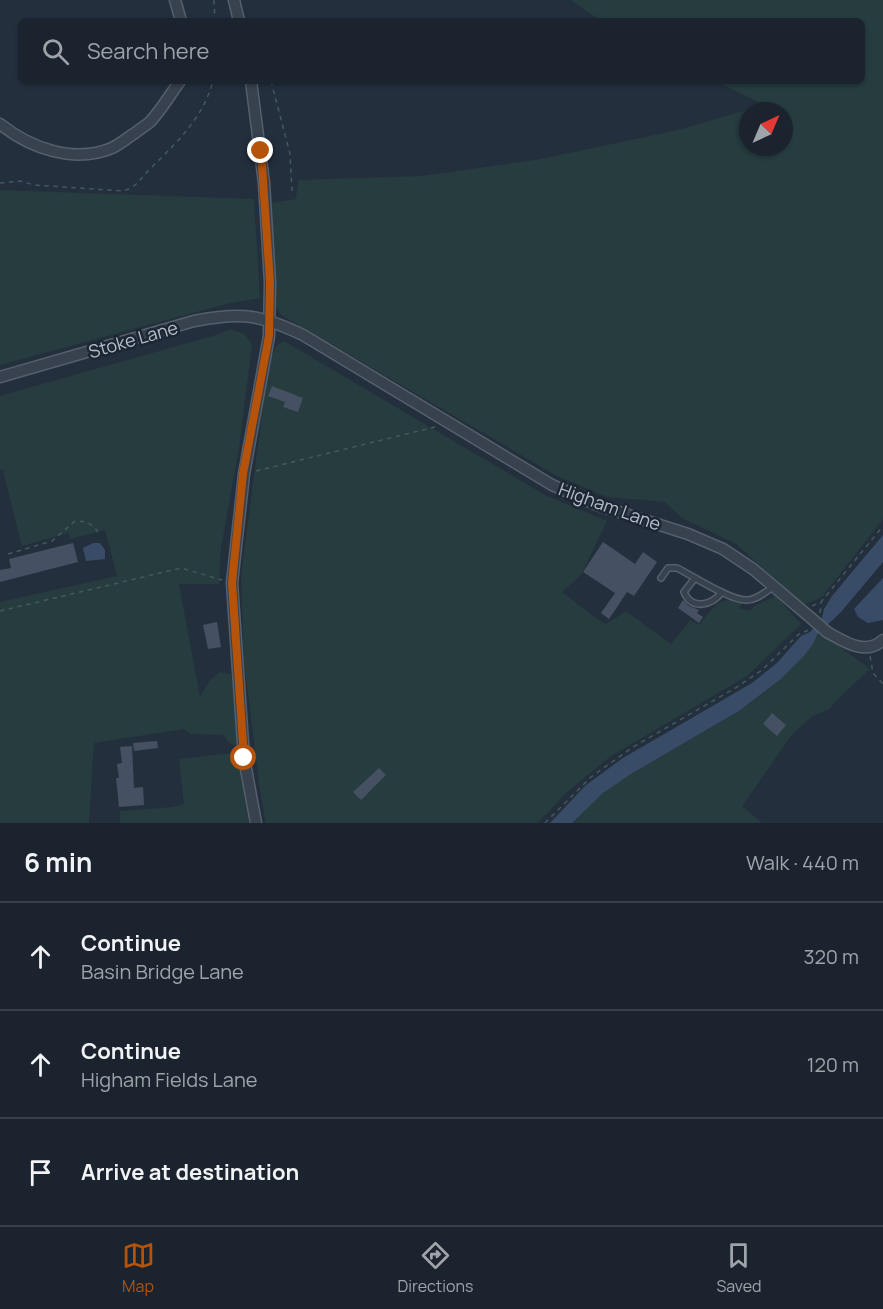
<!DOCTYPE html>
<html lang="en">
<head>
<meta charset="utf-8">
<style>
  :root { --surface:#1b232e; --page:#242b36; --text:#f1f3f6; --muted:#a0a4aa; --line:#39404a; --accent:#b45309 }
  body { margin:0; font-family:Manrope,sans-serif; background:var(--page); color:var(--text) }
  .compass { position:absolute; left:739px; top:102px; width:54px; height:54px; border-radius:50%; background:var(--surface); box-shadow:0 2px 4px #0004; rotate:44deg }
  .stop { position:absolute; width:18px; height:18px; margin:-14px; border:4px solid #b45309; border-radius:50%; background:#fff }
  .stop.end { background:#b45309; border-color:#fff; box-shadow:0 2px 6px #0008 }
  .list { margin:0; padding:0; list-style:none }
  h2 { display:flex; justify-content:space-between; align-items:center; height:78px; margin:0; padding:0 24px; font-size:26px }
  h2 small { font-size:20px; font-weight:400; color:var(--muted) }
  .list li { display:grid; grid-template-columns:39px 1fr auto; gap:18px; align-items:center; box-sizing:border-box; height:108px; padding:0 24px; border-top:2px solid var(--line) }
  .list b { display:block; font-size:22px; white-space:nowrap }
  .list p { margin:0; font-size:20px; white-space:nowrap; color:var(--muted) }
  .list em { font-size:20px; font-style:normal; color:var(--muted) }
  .icon { flex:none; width:33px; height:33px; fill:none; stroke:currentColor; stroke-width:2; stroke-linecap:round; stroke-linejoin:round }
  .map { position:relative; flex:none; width:883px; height:823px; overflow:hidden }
  .search { position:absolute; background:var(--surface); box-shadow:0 2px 4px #0004; left:18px; right:18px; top:18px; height:66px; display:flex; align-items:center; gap:15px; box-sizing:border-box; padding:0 21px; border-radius:9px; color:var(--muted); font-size:22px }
  .sheet { height:402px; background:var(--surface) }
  nav { display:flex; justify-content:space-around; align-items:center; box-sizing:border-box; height:84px; border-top:2px solid var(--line); background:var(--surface); font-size:16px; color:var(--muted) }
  nav a { display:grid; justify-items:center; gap:3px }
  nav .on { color:var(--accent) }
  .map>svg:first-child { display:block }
</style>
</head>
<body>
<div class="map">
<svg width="883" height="823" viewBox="0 0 883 823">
  <rect width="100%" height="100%" fill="#242f3e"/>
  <path fill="#263c3f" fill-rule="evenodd" d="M571,0H883V519L822,597L806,604L797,599L736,544L682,518L665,502L607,497L557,476L281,315L274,305L272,290V203L296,199L298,180L422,176L541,159L678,130L764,105L716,81H862V21H601ZM748,111H784V147H748Z
    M0,190L254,199L260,298L230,303L0,365Z
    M230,329L244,334L252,344L239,448L221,548L219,584H179L200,697C206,686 210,679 220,672L231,674L238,739L235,746L228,742L224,735L191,734L184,729L94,743L89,823H0V602L117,576L105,530L70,539L68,533L22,546L3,470H0V396L216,335Z
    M284,341L547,496L607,521L581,575L562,592L593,616L606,624L626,611L671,644L690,620L699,625C714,608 717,594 742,603L739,608L750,611L754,606L776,596L801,624L747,676L611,756L567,792L538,823H266L260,791L244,661L241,575L269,360L277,345Z
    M823,634L870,669L841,696L829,709L811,717L791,736L742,806L762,823H572C593,796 623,778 652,762C700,733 753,708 792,668C802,658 811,648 817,635Z
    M233,753L239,757L249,823H120V811L173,807L184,804L179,759Z"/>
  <path fill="#394c67" d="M883,535V562L841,612L817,635L813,644L803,657L781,679L739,711L631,774L603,793L572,823H550L586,785L623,758L752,683L777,663L801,636L810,632L822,618L824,609L832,596Z
    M93,543H100L105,550V559L86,561L83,548Z
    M883,578V620L868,623L858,617L854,609Z"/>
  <path fill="#455162" d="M272,386L303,398L298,412L283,407L285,402L268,396Z
    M603,542L635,564L643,552L657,562L634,596L627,592L609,619L601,613L615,593L583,572Z
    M73,543L78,562L0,582V570L11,568L9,559Z
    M683,600L689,606L699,610L697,613L703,617L699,623L678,608Z
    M217,622L221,647L208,649L203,625Z
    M772,713L786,725L777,736L763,724Z
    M157,741L158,748L134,751L133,743Z
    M132,746L134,788L143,787L144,805L119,807L116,778H119L117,764L122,763L120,747Z
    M379,768L386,775L361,800L353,792Z"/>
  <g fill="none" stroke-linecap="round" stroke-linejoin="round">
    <defs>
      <path id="service" d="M661,578L668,568H677C693,576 731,601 747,600C757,600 765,592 773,587
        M695,578L684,592C692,611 712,605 722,592"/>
      <path id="minor" d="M175,0L181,21
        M234,0L239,21
        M251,81L264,183L270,282L269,336L244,474L232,583L244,758L256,823
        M0,124C30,148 74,164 112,148C120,144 127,138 135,133C140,129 145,126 150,122C161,110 170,95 180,81
        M0,377L194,321C242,312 259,314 303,335L552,485L597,505L688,534L723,549L753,569L811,618
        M827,632C845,642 865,656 883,640"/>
    </defs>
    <use href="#service" stroke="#565f6c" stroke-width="8"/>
    <use href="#minor" stroke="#565f6c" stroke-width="13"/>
    <path stroke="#44595c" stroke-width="1.5" stroke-dasharray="4.5 4.5" stroke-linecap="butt" d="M214,0L215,21
      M271,81L290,154L292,191
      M0,183L20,181L34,185L123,191C139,186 140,178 151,168C178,141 203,118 213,81
      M256,471L435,427
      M8,554L52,541L75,521C88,521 93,524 100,535
      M812,606L821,602L883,526
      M0,611L181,568L222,580
      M820,613L821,602
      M870,656L873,673L883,684
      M545,823L591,777L633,747L737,687L762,670L799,634L809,630"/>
    <use href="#service" stroke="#38414e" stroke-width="5"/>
    <use href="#minor" stroke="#38414e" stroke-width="10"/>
    <defs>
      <path id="minor-bridge" d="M811,618L827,632"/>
    </defs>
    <use href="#minor-bridge" stroke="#565f6c" stroke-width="13" stroke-linecap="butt"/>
    <use href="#minor-bridge" stroke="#38414e" stroke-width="10"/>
  </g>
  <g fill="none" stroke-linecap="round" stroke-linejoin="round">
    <path stroke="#b45309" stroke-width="8" d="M244,758L232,583L243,474L269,336L270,282L261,151"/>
  </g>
  <g text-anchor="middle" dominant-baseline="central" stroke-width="5" stroke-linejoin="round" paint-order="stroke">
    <g font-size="18" fill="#b4bcc9" stroke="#1d2633">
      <text transform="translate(133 339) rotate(-16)">Stoke Lane</text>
      <text transform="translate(610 506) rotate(20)">Higham Lane</text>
    </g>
  </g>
</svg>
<svg class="compass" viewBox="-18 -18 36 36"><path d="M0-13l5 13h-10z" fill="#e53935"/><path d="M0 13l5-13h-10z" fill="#a0a4aa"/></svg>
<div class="stop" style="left:244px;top:758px"></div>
<div class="stop end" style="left:261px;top:151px"></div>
<div class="search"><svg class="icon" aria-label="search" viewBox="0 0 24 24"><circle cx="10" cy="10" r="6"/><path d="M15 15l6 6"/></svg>Search here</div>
</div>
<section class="sheet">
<h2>6 min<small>Walk · 440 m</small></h2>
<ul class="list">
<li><svg class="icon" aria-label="ahead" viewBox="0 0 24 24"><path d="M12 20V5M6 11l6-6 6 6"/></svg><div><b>Continue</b><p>Basin Bridge Lane</p></div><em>320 m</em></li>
<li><svg class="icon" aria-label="ahead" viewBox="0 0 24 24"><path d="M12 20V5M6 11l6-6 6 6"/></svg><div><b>Continue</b><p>Higham Fields Lane</p></div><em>120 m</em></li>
<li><svg class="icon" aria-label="arrive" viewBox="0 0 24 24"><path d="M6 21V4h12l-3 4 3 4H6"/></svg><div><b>Arrive at destination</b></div></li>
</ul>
</section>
<nav>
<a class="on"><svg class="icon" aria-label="map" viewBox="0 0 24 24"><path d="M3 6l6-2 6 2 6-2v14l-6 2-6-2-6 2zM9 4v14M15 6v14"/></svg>Map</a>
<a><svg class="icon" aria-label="directions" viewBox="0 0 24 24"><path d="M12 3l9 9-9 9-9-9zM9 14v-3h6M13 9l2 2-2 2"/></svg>Directions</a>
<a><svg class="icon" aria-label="saved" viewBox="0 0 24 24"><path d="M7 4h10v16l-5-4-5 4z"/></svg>Saved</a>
</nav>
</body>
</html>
